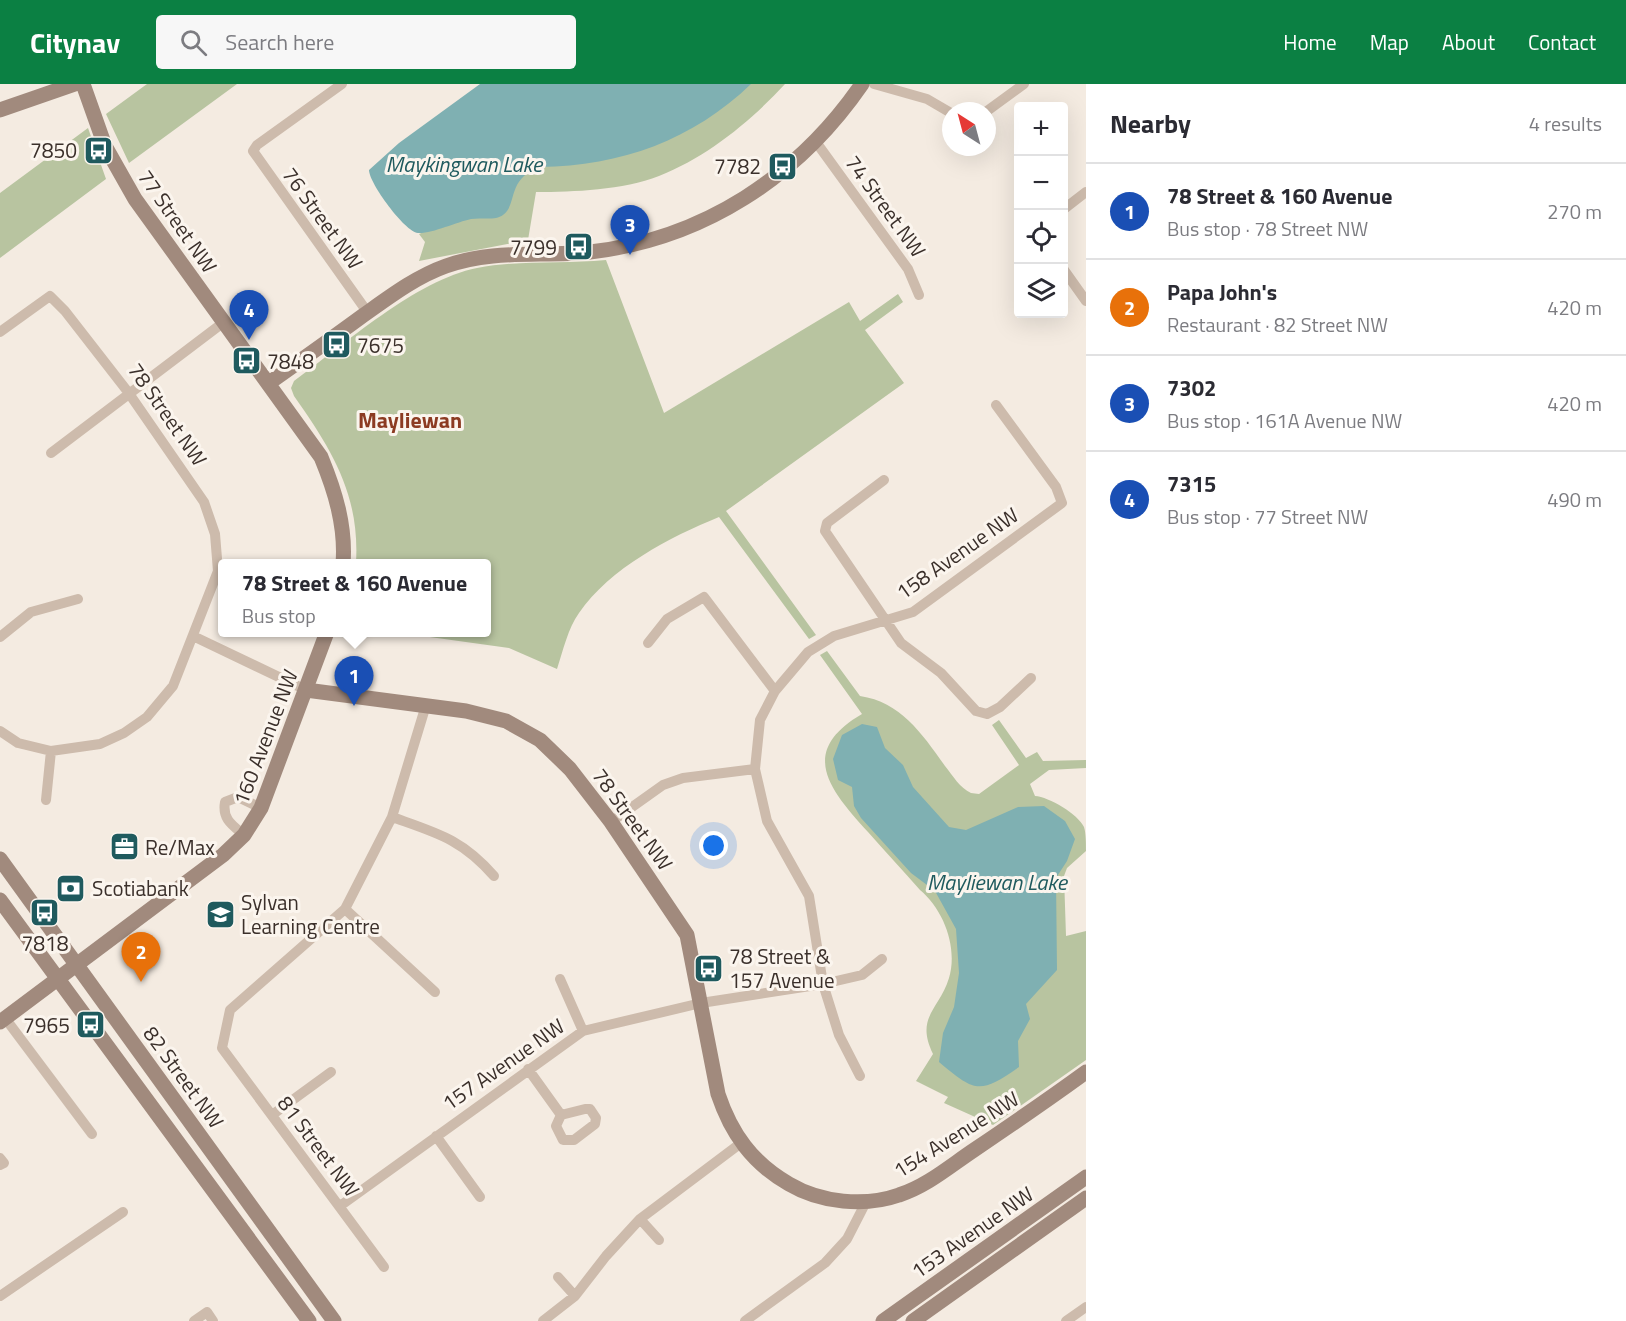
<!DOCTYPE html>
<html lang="en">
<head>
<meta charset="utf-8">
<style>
  :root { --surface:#fff; --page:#f7f7f7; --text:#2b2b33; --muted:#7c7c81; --line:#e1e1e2; --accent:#0b8043 }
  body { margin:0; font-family:"Titillium Web",sans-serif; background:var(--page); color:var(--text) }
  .controls { position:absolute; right:18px; top:18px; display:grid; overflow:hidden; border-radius:6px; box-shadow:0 6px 24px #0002 }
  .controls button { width:54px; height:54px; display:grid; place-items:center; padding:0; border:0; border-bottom:2px solid var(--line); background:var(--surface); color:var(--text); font:30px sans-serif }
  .compass { position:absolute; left:942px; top:18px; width:54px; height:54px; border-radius:50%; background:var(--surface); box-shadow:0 6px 24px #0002; rotate:324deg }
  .you { position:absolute; left:714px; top:762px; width:21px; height:21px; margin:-15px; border:4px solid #fff; border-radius:50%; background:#1a73e8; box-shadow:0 0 0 9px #1a73e833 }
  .badge { display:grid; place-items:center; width:39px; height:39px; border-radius:50%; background:var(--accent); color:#fff; font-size:20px; font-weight:700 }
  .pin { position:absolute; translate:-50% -50px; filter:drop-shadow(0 2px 3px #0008) }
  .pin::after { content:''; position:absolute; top:32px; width:21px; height:18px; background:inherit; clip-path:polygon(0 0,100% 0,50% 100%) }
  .popup { position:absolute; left:218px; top:475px; width:273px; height:78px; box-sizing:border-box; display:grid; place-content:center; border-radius:6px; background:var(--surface); filter:drop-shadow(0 2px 4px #0005); font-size:20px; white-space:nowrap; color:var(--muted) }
  .popup b { font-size:22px; color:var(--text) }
  .popup::after { content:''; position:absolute; left:50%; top:100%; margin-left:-12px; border:12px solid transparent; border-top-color:var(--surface) }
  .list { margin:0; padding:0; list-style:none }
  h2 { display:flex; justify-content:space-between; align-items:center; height:78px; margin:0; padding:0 24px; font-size:26px }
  h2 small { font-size:20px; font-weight:400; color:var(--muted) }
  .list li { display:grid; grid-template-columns:39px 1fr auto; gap:18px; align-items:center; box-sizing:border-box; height:96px; padding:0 24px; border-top:2px solid var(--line) }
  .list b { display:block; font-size:22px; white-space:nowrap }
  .list p { margin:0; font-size:20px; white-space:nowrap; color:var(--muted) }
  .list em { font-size:20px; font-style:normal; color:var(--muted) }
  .icon { flex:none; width:33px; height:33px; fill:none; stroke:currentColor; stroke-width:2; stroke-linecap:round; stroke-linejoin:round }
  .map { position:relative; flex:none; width:1086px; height:1237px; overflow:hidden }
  header { display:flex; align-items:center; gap:36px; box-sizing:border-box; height:84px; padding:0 30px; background:var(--accent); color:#fff }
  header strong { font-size:28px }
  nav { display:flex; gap:33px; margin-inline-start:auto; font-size:21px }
  .search { width:420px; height:54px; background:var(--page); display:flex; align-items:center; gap:15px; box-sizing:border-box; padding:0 21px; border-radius:6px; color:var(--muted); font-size:22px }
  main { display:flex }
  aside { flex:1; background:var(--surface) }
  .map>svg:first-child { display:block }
</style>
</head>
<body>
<header>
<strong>Citynav</strong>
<div class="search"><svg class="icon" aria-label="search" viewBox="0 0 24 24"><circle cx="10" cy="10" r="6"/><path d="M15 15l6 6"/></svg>Search here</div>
<nav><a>Home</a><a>Map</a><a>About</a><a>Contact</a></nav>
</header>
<main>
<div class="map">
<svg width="1086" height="1237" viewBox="0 0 1086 1237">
  <rect width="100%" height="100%" fill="#f4ebe1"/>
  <path fill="#b8c4a0" d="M147,0H237L129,79L106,30Z
    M713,0H785C751,37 707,73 659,92C623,106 574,108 536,108L528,156L419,177L425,158L419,150L486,120L520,83Z
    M88,44L106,95L0,174V109Z
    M606,176L664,329L849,218L860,237L898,210L903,218L865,246L904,299L726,427L816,551L809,555L719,433C670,453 610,484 579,529C568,544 563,567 557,585L509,564L401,549L486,548V480L356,479C360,411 332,366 294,312L291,304L294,297C345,260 416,196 477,184C519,176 563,180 606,176Z
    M827,567L860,612C901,618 923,651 945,682C953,692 960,704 971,709L979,710L1019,681L992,641L999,636L1026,674L1037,668L1043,677L1086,676V684L1049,686L1030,700L1035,712C1049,713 1078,730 1084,743C1086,749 1086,760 1086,767L1067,784L1064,792L1066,852L1086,847V976L993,1041L944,1019L948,1013L916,997L933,970C915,933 939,926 949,894C958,864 944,826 920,806C903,787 885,767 868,748C830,706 797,668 862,630L820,571Z"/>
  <path fill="#7fb0b2" d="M480,0H751C693,56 621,82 540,83C506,95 518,120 503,131C495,137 481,133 471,135C457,138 431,150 418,149C405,148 369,99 369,86L399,59Z
    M862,640L877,643L885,664L903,681L913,703L949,743L966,746L1018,723L1044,722L1065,737L1075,755L1067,777L1056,794L1057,886L1026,920L1030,935L1018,957L1019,983C979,1011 975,1008 939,978L943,949L954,923L959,889L956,845L935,807L911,789L861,734L854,722L852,703L838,696L833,675L842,651Z"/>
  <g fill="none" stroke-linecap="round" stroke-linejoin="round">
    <path stroke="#cdbbac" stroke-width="10" d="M342,0L257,61L253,67L368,229
      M874,0L927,15L951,29
      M987,27L1024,0
      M816,58L908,185L919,211
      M1064,125L1086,108
      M1064,186L1086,217
      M0,248L50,212L65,227L128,308L204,418L215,450L218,487L173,602L147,633L124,649L100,660L51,667L18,659L0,647
      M51,369L224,238
      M884,396L827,439L825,447L901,559L941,589L976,627L987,630L1000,623L1031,594
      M193,552L306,606
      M0,553L31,528L78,515
      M648,559L667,535L704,513L775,607
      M46,716L51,667
      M392,733C437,749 462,755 494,792
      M611,738L663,701L683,694L755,685
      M244,751C232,741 222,735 225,718L238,713L261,724
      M345,825L435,908
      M560,895L583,947
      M5,934L92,1050
      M528,985L561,1031
      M860,992L839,951L823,900L809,812L767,737L755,685L760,636L775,607L808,568L834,552L913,528L1062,419L1056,403L996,321
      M585,1025H590L596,1034L595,1040L574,1056H563L556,1042L561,1031Z
      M272,1031L331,988
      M436,1052L480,1113
      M0,1074L4,1079L0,1081
      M340,1122L583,947L701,919L823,900L862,891L882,875
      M640,1135L659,1156
      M384,1183L222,964L230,926L345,825L392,733L426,621
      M558,1193L575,1212
      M0,1212L123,1128
      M194,1237L207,1228L213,1237
      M543,1237L575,1212L606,1172L640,1135L741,1059
      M745,1237L825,1179L847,1155L866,1118
      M1066,1237L1086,1223"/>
    <path stroke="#a18a7d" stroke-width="15" d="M83,0L105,62L135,115L321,373C335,407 346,442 343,480
      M0,26L75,0
      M269,299C300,277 331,255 361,233C388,214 415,193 446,182C493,165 541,173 590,168C703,155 798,93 862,0
      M306,606L466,627L506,637L540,656L570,685L611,738L687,851L718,1010C731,1049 752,1079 789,1100C821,1119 865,1123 899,1111C927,1102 950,1082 974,1066C1011,1041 1049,1015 1086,988
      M0,775L334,1237
      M0,816L309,1237
      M0,938L223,771L244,751L261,724L327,548
      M883,1237L1086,1093
      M913,1237L1086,1114"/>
  </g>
  <defs>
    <symbol id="bus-square" viewBox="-11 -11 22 22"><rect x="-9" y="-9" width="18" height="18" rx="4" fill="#1f5a5e" stroke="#fbf5ee"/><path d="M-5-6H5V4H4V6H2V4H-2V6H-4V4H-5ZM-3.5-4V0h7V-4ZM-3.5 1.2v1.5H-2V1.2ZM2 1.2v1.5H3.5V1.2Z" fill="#fff"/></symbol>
    <symbol id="office-square" viewBox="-11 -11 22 22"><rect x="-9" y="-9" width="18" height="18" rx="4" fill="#1f5a5e" stroke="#fbf5ee"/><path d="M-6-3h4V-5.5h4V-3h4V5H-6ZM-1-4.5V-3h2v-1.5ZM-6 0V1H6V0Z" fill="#fff"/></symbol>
    <symbol id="bank-square" viewBox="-11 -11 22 22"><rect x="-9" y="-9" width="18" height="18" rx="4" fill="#1f5a5e" stroke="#fbf5ee"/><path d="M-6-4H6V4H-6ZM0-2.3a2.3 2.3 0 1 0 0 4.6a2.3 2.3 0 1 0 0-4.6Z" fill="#fff"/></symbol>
    <symbol id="school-square" viewBox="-11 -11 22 22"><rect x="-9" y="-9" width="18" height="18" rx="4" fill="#1f5a5e" stroke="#fbf5ee"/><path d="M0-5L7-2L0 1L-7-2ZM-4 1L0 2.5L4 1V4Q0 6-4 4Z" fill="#fff"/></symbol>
  </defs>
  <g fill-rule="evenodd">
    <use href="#bus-square" x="82" y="50" width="33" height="33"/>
    <use href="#bus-square" x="766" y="66" width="33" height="33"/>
    <use href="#bus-square" x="562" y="146" width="33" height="33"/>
    <use href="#bus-square" x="320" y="244" width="33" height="33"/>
    <use href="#bus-square" x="230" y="260" width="33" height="33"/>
    <use href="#office-square" x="108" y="746" width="33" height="33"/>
    <use href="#bank-square" x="54" y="788" width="33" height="33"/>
    <use href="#bus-square" x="28" y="812" width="33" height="33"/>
    <use href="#school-square" x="204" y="814" width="33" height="33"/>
    <use href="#bus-square" x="692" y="868" width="33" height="33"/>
    <use href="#bus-square" x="74" y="924" width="33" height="33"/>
  </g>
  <g text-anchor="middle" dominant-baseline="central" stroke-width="6" stroke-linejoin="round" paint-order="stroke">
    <g font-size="21" fill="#3b302b" stroke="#fbf5ee" text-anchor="start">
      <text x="77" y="66" text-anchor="end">7850</text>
      <text x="761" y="82" text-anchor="end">7782</text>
      <text x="557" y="163" text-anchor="end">7799</text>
      <text x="357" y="261">7675</text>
      <text x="267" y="277">7848</text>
      <text x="145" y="763">Re/Max</text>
      <text x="92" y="804">Scotiabank</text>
      <text x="241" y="818">Sylvan<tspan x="241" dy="24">Learning Centre</tspan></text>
      <text x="45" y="859" text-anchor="middle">7818</text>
      <text x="729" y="872">78 Street &amp;<tspan x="729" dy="24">157 Avenue</tspan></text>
      <text x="70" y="941" text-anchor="end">7965</text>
    </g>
    <g font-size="21" fill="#3b302b" stroke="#fbf5ee">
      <text transform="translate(886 122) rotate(54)">74 Street NW</text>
      <text transform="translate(323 134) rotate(54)">76 Street NW</text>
      <text transform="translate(178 137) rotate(55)">77 Street NW</text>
      <text transform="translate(168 330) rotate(55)">78 Street NW</text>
      <text transform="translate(957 469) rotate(-35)">158 Avenue NW</text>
      <text transform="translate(265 653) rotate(-69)">160 Avenue NW</text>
      <text transform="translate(633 735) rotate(54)">78 Street NW</text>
      <text transform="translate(503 980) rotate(-35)">157 Avenue NW</text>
      <text transform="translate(184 993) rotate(54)">82 Street NW</text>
      <text transform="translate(956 1050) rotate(-32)">154 Avenue NW</text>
      <text transform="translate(319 1062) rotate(53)">81 Street NW</text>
      <text transform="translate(972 1148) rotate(-35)">153 Avenue NW</text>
    </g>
    <g font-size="22" font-style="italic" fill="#1f5a5e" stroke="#fbf5ee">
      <text x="464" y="80">Maykingwan Lake</text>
      <text x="997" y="798">Mayliewan Lake</text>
    </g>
    <g font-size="22" font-weight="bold" fill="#8c3b22" stroke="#fbf5ee">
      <text x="410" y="336">Mayliewan</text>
    </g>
  </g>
</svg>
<div class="controls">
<button>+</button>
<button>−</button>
<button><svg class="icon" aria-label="locate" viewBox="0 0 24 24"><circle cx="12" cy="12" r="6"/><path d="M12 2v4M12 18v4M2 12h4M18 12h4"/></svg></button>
<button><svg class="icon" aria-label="layers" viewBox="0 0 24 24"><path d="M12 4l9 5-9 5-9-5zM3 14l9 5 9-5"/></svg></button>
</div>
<svg class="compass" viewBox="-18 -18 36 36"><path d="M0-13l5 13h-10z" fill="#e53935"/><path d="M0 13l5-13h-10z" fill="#7c7c81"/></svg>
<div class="you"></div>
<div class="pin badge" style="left:354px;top:622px;background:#1a4fb4">1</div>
<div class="popup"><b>78 Street &amp; 160 Avenue</b>Bus stop</div>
<div class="pin badge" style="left:141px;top:898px;background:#e8710a">2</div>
<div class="pin badge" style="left:630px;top:171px;background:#1a4fb4">3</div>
<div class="pin badge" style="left:249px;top:256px;background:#1a4fb4">4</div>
</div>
<aside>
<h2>Nearby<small>4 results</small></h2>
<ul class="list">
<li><span class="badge" style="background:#1a4fb4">1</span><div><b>78 Street &amp; 160 Avenue</b><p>Bus stop · 78 Street NW</p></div><em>270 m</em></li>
<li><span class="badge" style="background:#e8710a">2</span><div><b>Papa John's</b><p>Restaurant · 82 Street NW</p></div><em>420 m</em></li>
<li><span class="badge" style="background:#1a4fb4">3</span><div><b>7302</b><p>Bus stop · 161A Avenue NW</p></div><em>420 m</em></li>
<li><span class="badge" style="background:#1a4fb4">4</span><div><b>7315</b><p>Bus stop · 77 Street NW</p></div><em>490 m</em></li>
</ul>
</aside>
</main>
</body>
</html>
